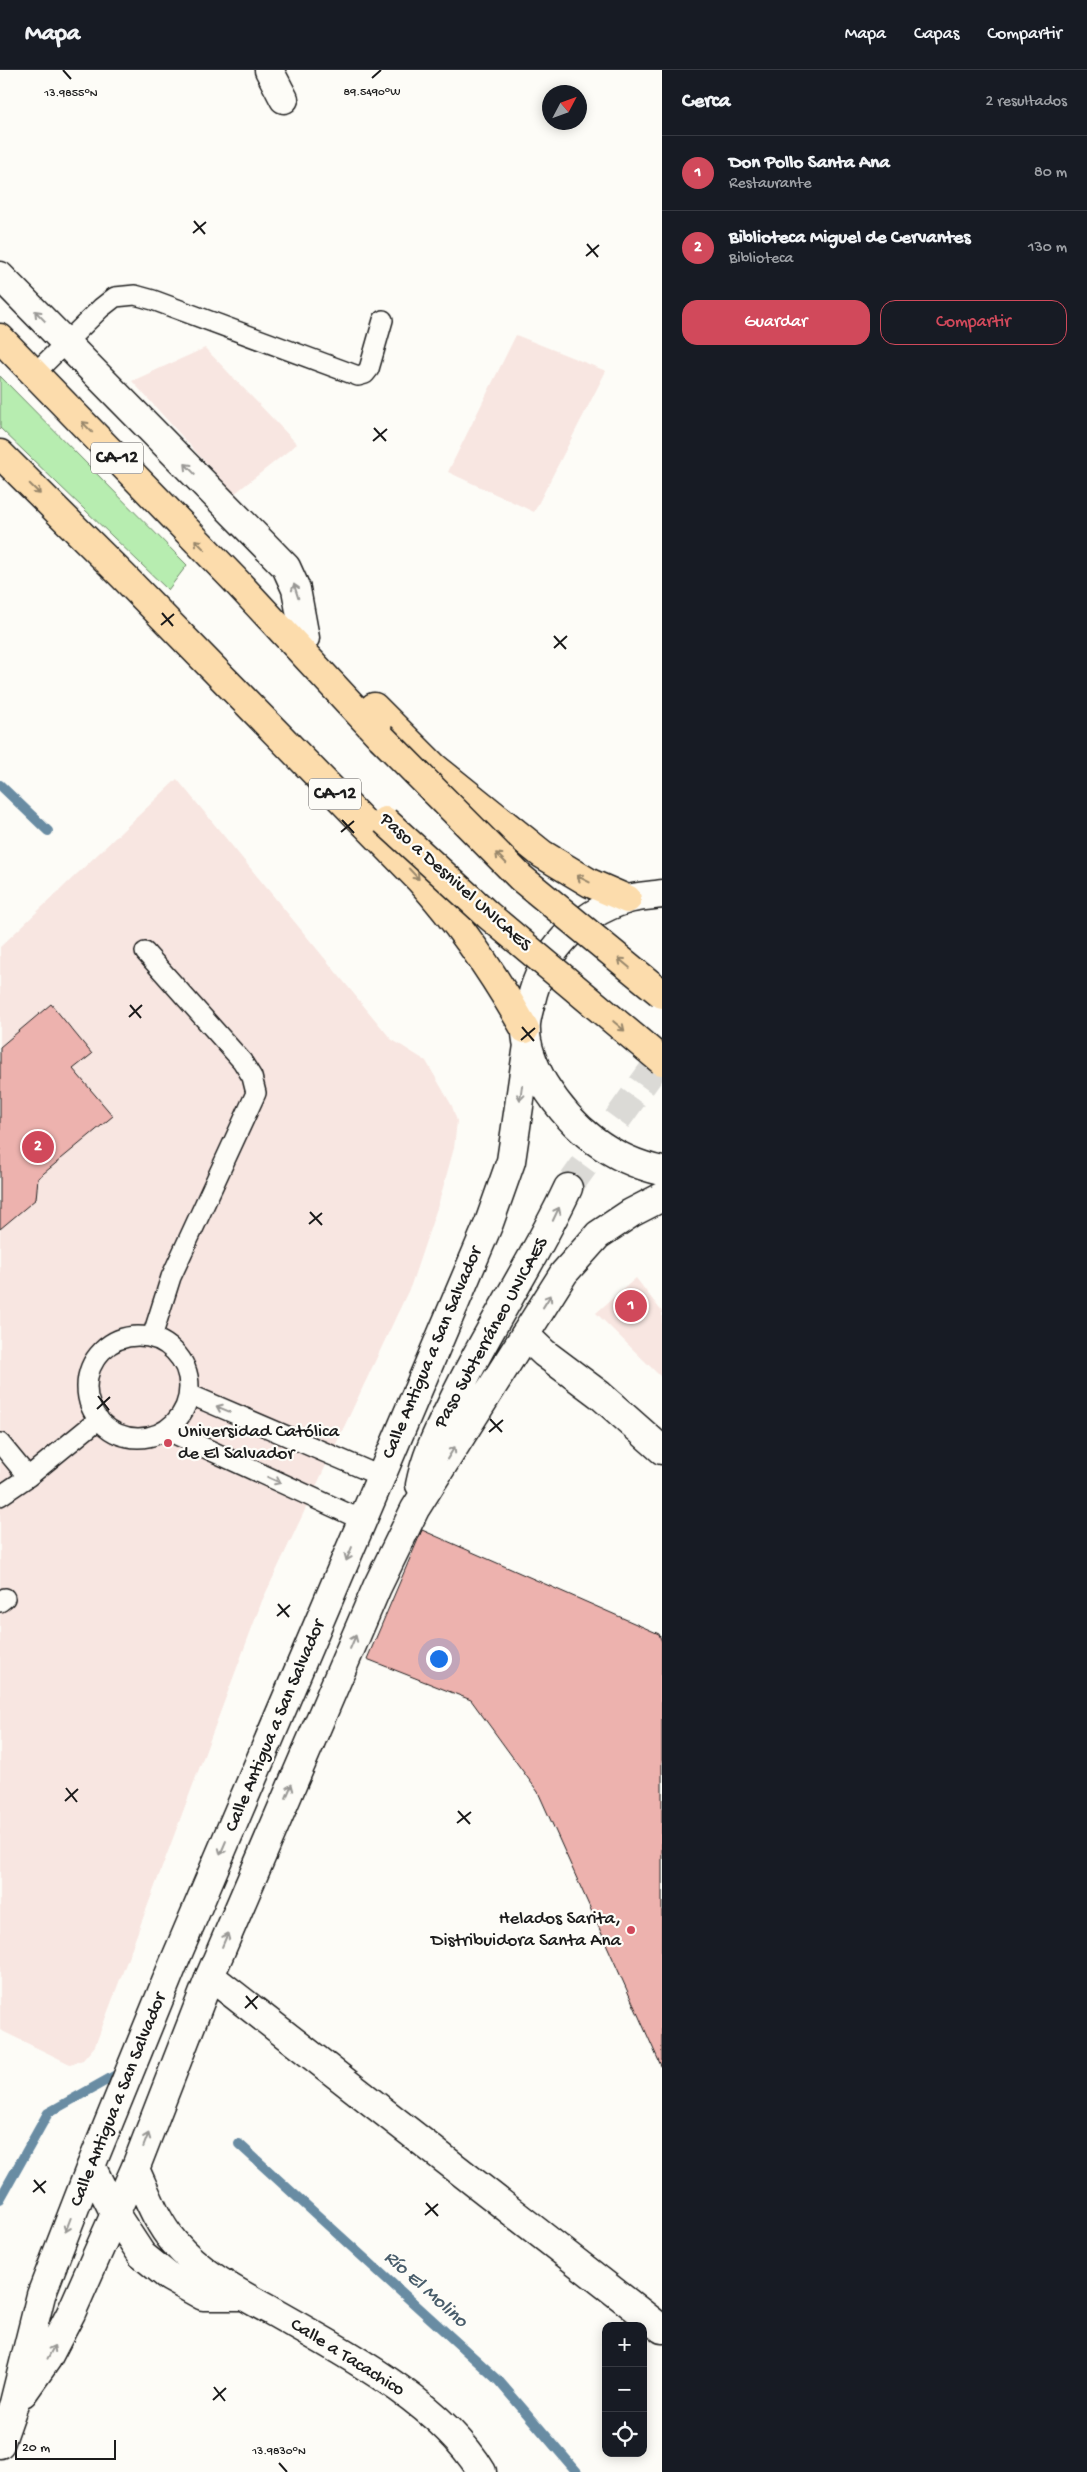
<!DOCTYPE html>
<html lang="es">
<head>
<meta charset="utf-8">
<style>
  :root { --surface:#171b24; --page:#20242c; --text:#f1f3f6; --muted:#9ea1a6; --line:#363941; --accent:#d1495b }
  body { margin:0; font-family:"Gochi Hand",sans-serif; background:var(--page); color:var(--text) }
  .controls { position:absolute; right:15px; bottom:15px; display:grid; overflow:hidden; border-radius:10px; box-shadow:0 2px 12px #0003 }
  .controls button { width:45px; height:45px; display:grid; place-items:center; padding:0; border:0; border-bottom:1px solid var(--line); background:var(--surface); color:var(--text); font:25px sans-serif }
  .compass { position:absolute; left:542px; top:15px; width:45px; height:45px; border-radius:50%; background:var(--surface); box-shadow:0 2px 12px #0003; rotate:49deg }
  .scale { position:absolute; left:15px; bottom:12px; width:101px; box-sizing:border-box; padding-left:5px; border:2px solid #1c1c1c; border-top:0; font-size:14px; line-height:18px; white-space:nowrap; color:#1c1c1c; -webkit-text-stroke:4px #fdfcf7; paint-order:stroke }
  .you { position:absolute; left:438px; top:1588px; width:18px; height:18px; margin:-12px; border:4px solid #fff; border-radius:50%; background:#1a73e8; box-shadow:0 0 0 8px #1a73e833 }
  .badge { display:grid; place-items:center; width:32px; height:32px; border-radius:50%; background:var(--accent); color:#fff; font-size:16px; font-weight:700 }
  .pin { position:absolute; translate:-50% -50%; border:2px solid #fff; box-shadow:0 1px 5px #0006 }
  .list { margin:0; padding:0; list-style:none }
  h2 { display:flex; justify-content:space-between; align-items:center; height:65px; margin:0; padding:0 20px; font-size:21px }
  h2 small { font-size:16px; font-weight:400; color:var(--muted) }
  .list li { display:grid; grid-template-columns:32px 1fr auto; gap:15px; align-items:center; box-sizing:border-box; height:75px; padding:0 20px; border-top:1px solid var(--line) }
  .list b { display:block; font-size:19px; white-space:nowrap }
  .list p { margin:0; font-size:16px; white-space:nowrap; color:var(--muted) }
  .list em { font-size:16px; font-style:normal; color:var(--muted) }
  .actions { display:flex; gap:10px; padding:15px 20px }
  .actions a { flex:1; padding:11px 0; border:1px solid var(--accent); border-radius:15px; text-align:center; font-size:18px; color:var(--accent) }
  .actions .main { background:var(--accent); color:#fff }
  .icon { flex:none; width:28px; height:28px; fill:none; stroke:currentColor; stroke-width:2; stroke-linecap:round; stroke-linejoin:round }
  .map { position:relative; flex:none; width:662px; height:2402px; overflow:hidden }
  header { display:flex; align-items:center; gap:30px; box-sizing:border-box; height:70px; padding:0 25px; background:var(--surface); border-bottom:1px solid var(--line) }
  header strong { font-size:24px }
  nav { display:flex; gap:28px; margin-inline-start:auto; font-size:18px }
  main { display:flex }
  aside { flex:1; background:var(--surface) }
  .map>svg:first-child { display:block }
</style>
</head>
<body>
<header>
<strong>Mapa</strong>
<nav><a>Mapa</a><a>Capas</a><a>Compartir</a></nav>
</header>
<main>
<div class="map">
<svg width="662" height="2402" viewBox="0 0 662 2402">
  <rect width="100%" height="100%" fill="#fdfcf7"/>
  <filter id="ink" filterUnits="userSpaceOnUse"><feTurbulence type="fractalNoise" baseFrequency=".02" numOctaves="2"/><feDisplacementMap in="SourceGraphic" scale="10" xChannelSelector="R" yChannelSelector="G"/><feConvolveMatrix kernelMatrix="1 2 1 2 8 2 1 2 1" color-interpolation-filters="sRGB"/></filter>
  <g filter="url(#ink)">
    <path fill="#f8e6e1" d="M516,265L606,301L534,442L448,402Z
      M205,278L297,374L234,424L132,311Z
      M177,709L391,969L426,991L452,1036L457,1051L454,1078L439,1132L411,1215L262,1531L95,1976L83,1990L70,1994L0,1960V877Z
      M636,1208L662,1242V1308L596,1243Z"/>
    <path fill="#b7edb0" stroke="#6a8466" d="M0,306L187,495L168,520L0,358Z"/>
    <g fill="none" stroke-linecap="round" stroke-linejoin="round">
      <path stroke="#698ca3" stroke-width="10" d="M0,715L48,761
        M239,2074L498,2310L577,2402
        M0,2129L48,2043L123,2001"/>
    </g>
    <path fill="#edb2ae" stroke="#1c1c1c" d="M51,934L92,984L73,999L113,1046L38,1108L36,1129L0,1159V977Z
      M422,1460L659,1564L662,1572V1998L538,1722L471,1630L367,1589Z"/>
    <g fill="none" stroke-linecap="round" stroke-linejoin="round">
      <path stroke="#dbdad6" stroke-width="28" stroke-dasharray="28 14" stroke-linecap="butt" d="M568,1118L662,987"/>
      <defs>
        <path id="lane" d="M35,303L101,238L115,227L135,225L153,230L358,306L365,304L369,299L383,250
          M145,882L242,991L252,1007L256,1023L171,1207L152,1267
          M87 1317a51 51 0 1 1 102 0a51 51 0 1 1-102 0Z
          M189,1324L380,1406
          M166,1360L364,1451
          M0,1373L28,1407
          M0,1426L28,1407L99,1349
          M0,1532L5,1528"/>
        <path id="street" d="M269,0L284,29
          M0,206L286,497L296,519L305,568
          M525,1265L544,1283L600,1325L662,1380
          M210,1906L662,2259"/>
        <path id="secondary" d="M662,824C650,826 636,826 625,830C579,844 541,884 531,931C529,940 525,951 526,960C526,978 535,998 544,1014C572,1059 609,1089 662,1101
          M420,1415C426,1384 439,1360 453,1331C488,1258 534,1191 568,1118
          M91,2096L115,2144L142,2185L169,2207L203,2226H243
          M135,2099C147,2125 156,2151 174,2172C201,2204 237,2222 273,2242C343,2282 440,2332 482,2402
          M23,2323L47,2289L71,2243L135,2099L210,1906L377,1517L415,1439L564,1203L598,1165L631,1143L662,1127
          M0,2374L13,2337L41,2225L91,2096L173,1895L489,1153L511,1091L528,975"/>
        <path id="highway" d="M0,268L234,509L381,667
          M0,384L123,506L420,810C462,857 494,904 525,959
          M374,637L434,697L542,784L590,813L627,829"/>
      </defs>
      <use href="#lane" stroke="#1c1c1c" stroke-width="22"/>
      <use href="#street" stroke="#1c1c1c" stroke-width="31"/>
      <use href="#secondary" stroke="#1c1c1c" stroke-width="31"/>
      <use href="#highway" stroke="#1c1c1c" stroke-width="31"/>
      <use href="#lane" stroke="#fdfcf7" stroke-width="19"/>
      <use href="#street" stroke="#fdfcf7" stroke-width="28"/>
      <use href="#secondary" stroke="#fdfcf7" stroke-width="28"/>
      <use href="#highway" stroke="#fcdcac" stroke-width="28"/>
      <defs>
        <path id="highway-bridge" d="M381,667L521,808L662,924
          M385,751L488,845L662,991"/>
      </defs>
      <use href="#highway-bridge" stroke="#1c1c1c" stroke-width="31" stroke-linecap="butt"/>
      <use href="#highway-bridge" stroke="#fcdcac" stroke-width="28"/>
    </g>
    <defs><path id="oneway-shaft" d="M-6 0H5M1.5-3L5.5 0L1.5 3" fill="none" stroke-width="1.6" stroke-linecap="round" stroke-linejoin="round" transform="scale(1.25)"/></defs>
    <g stroke="#989794">
      <use href="#oneway-shaft" transform="translate(40 246) rotate(-134)"/>
      <use href="#oneway-shaft" transform="translate(190 399) rotate(-134)"/>
      <use href="#oneway-shaft" transform="translate(296 521) rotate(-108)"/>
      <use href="#oneway-shaft" transform="translate(521 1023) rotate(98)"/>
      <use href="#oneway-shaft" transform="translate(556 1144) rotate(-65)"/>
      <use href="#oneway-shaft" transform="translate(547 1231) rotate(-58)"/>
      <use href="#oneway-shaft" transform="translate(223 1339) rotate(-157)"/>
      <use href="#oneway-shaft" transform="translate(451 1383) rotate(-58)"/>
      <use href="#oneway-shaft" transform="translate(274 1410) rotate(25)"/>
      <use href="#oneway-shaft" transform="translate(349 1484) rotate(113)"/>
      <use href="#oneway-shaft" transform="translate(353 1572) rotate(-67)"/>
      <use href="#oneway-shaft" transform="translate(289 1721) rotate(-67)"/>
      <use href="#oneway-shaft" transform="translate(223 1778) rotate(113)"/>
      <use href="#oneway-shaft" transform="translate(225 1870) rotate(-67)"/>
      <use href="#oneway-shaft" transform="translate(146 2070) rotate(-69)"/>
      <use href="#oneway-shaft" transform="translate(68 2155) rotate(111)"/>
      <use href="#oneway-shaft" transform="translate(51 2282) rotate(-62)"/>
    </g>
    <g stroke="#97866b">
      <use href="#oneway-shaft" transform="translate(87 357) rotate(-134)"/>
      <use href="#oneway-shaft" transform="translate(35 419) rotate(45)"/>
      <use href="#oneway-shaft" transform="translate(200 475) rotate(-134)"/>
      <use href="#oneway-shaft" transform="translate(501 788) rotate(-135)"/>
      <use href="#oneway-shaft" transform="translate(414 804) rotate(47)"/>
      <use href="#oneway-shaft" transform="translate(583 809) rotate(-153)"/>
      <use href="#oneway-shaft" transform="translate(624 893) rotate(-140)"/>
      <use href="#oneway-shaft" transform="translate(619 956) rotate(40)"/>
    </g>
  </g>
  <path fill="none" stroke="#1c1c1c" stroke-width="2" d="M63,0L71,9M372,8L381,0M194,151L205,164M193,163L206,152M587,174L598,187M586,186L599,175M374,358L386,371M373,371L387,359M162,543L173,556M161,555L174,544M554,566L566,579M554,578L567,566M342,750L354,763M341,762L354,751M130,935L141,948M129,947L142,935M522,957L534,971M521,970L535,958M310,1142L322,1155M309,1154L322,1143M98,1326L109,1340M97,1339L110,1327M490,1349L502,1362M489,1362L503,1350M278,1534L289,1547M277,1546L290,1535M66,1718L77,1732M65,1731L78,1719M458,1741L470,1754M457,1753L471,1742M246,1926L257,1939M245,1938L258,1926M34,2110L45,2123M33,2122L46,2111M426,2133L438,2146M425,2145L438,2134M214,2317L225,2331M213,2330L226,2318M279,2393L287,2402"/>
  <g fill="#d1495b" stroke="#fdfcf7" stroke-width="2">
    <circle cx="168" cy="1373" r="5"/>
    <circle cx="631" cy="1860" r="5"/>
  </g>
  <g text-anchor="middle" dominant-baseline="central" stroke-width="4.5" stroke-linejoin="round" paint-order="stroke">
    <g fill="#fdfcf7" stroke="#605f5e" stroke-width="1">
      <rect x="91" y="372.5" width="52" height="31" rx="4"/>
      <rect x="309" y="708.5" width="52" height="31" rx="4"/>
    </g>
    <g font-size="18" font-weight="bold" fill="#1c1c1c">
      <text x="117" y="388">CA-12</text>
      <text x="335" y="724">CA-12</text>
    </g>
    <g font-size="19" fill="#1c1c1c" stroke="#fdfcf7">
      <text transform="translate(455 813) rotate(42)">Paso a Desnivel UNICAES</text>
      <text transform="translate(492 1263) rotate(-61)">Paso Subterráneo UNICAES</text>
      <text transform="translate(433 1283) rotate(-67)">Calle Antigua a San Salvador</text>
      <text transform="translate(276 1656) rotate(-67)">Calle Antigua a San Salvador</text>
      <text transform="translate(119 2030) rotate(-68)">Calle Antigua a San Salvador</text>
      <text transform="translate(347 2288) rotate(32)">Calle a Tacachico</text>
    </g>
    <g font-size="19" fill="#1c1c1c" stroke="#fdfcf7" text-anchor="start">
      <text x="178" y="1362">Universidad Católica<tspan x="178" dy="22">de El Salvador</tspan></text>
      <text x="621" y="1849" text-anchor="end">Helados Sarita,<tspan x="621" dy="22">Distribuidora Santa Ana</tspan></text>
    </g>
    <g font-size="20" font-style="italic" fill="#495d6b" stroke="#fdfcf7">
      <text transform="translate(425 2220) rotate(42)">Río El Molino</text>
    </g>
  </g>
  <g font-size="12" text-anchor="middle" fill="#1c1c1c" stroke="#fdfcf7" stroke-width="4.5" stroke-linejoin="round" paint-order="stroke">
    <text x="372" y="25">89.5490°W</text>
    <text x="71" y="26">13.9855°N</text>
    <text x="279" y="2384">13.9830°N</text>
  </g>
</svg>
<div class="controls">
<button>+</button>
<button>−</button>
<button><svg class="icon" aria-label="locate" viewBox="0 0 24 24"><circle cx="12" cy="12" r="6"/><path d="M12 2v4M12 18v4M2 12h4M18 12h4"/></svg></button>
</div>
<svg class="compass" viewBox="-18 -18 36 36"><path d="M0-13l5 13h-10z" fill="#e53935"/><path d="M0 13l5-13h-10z" fill="#9ea1a6"/></svg>
<div class="scale">20 m</div>
<div class="you"></div>
<div class="pin badge" style="left:631px;top:1236px">1</div>
<div class="pin badge" style="left:38px;top:1077px">2</div>
</div>
<aside>
<h2>Cerca<small>2 resultados</small></h2>
<ul class="list">
<li><span class="badge">1</span><div><b>Don Pollo Santa Ana</b><p>Restaurante</p></div><em>80 m</em></li>
<li><span class="badge">2</span><div><b>Biblioteca Miguel de Cervantes</b><p>Biblioteca</p></div><em>130 m</em></li>
</ul>
<div class="actions"><a class="main">Guardar</a><a>Compartir</a></div>
</aside>
</main>
</body>
</html>
